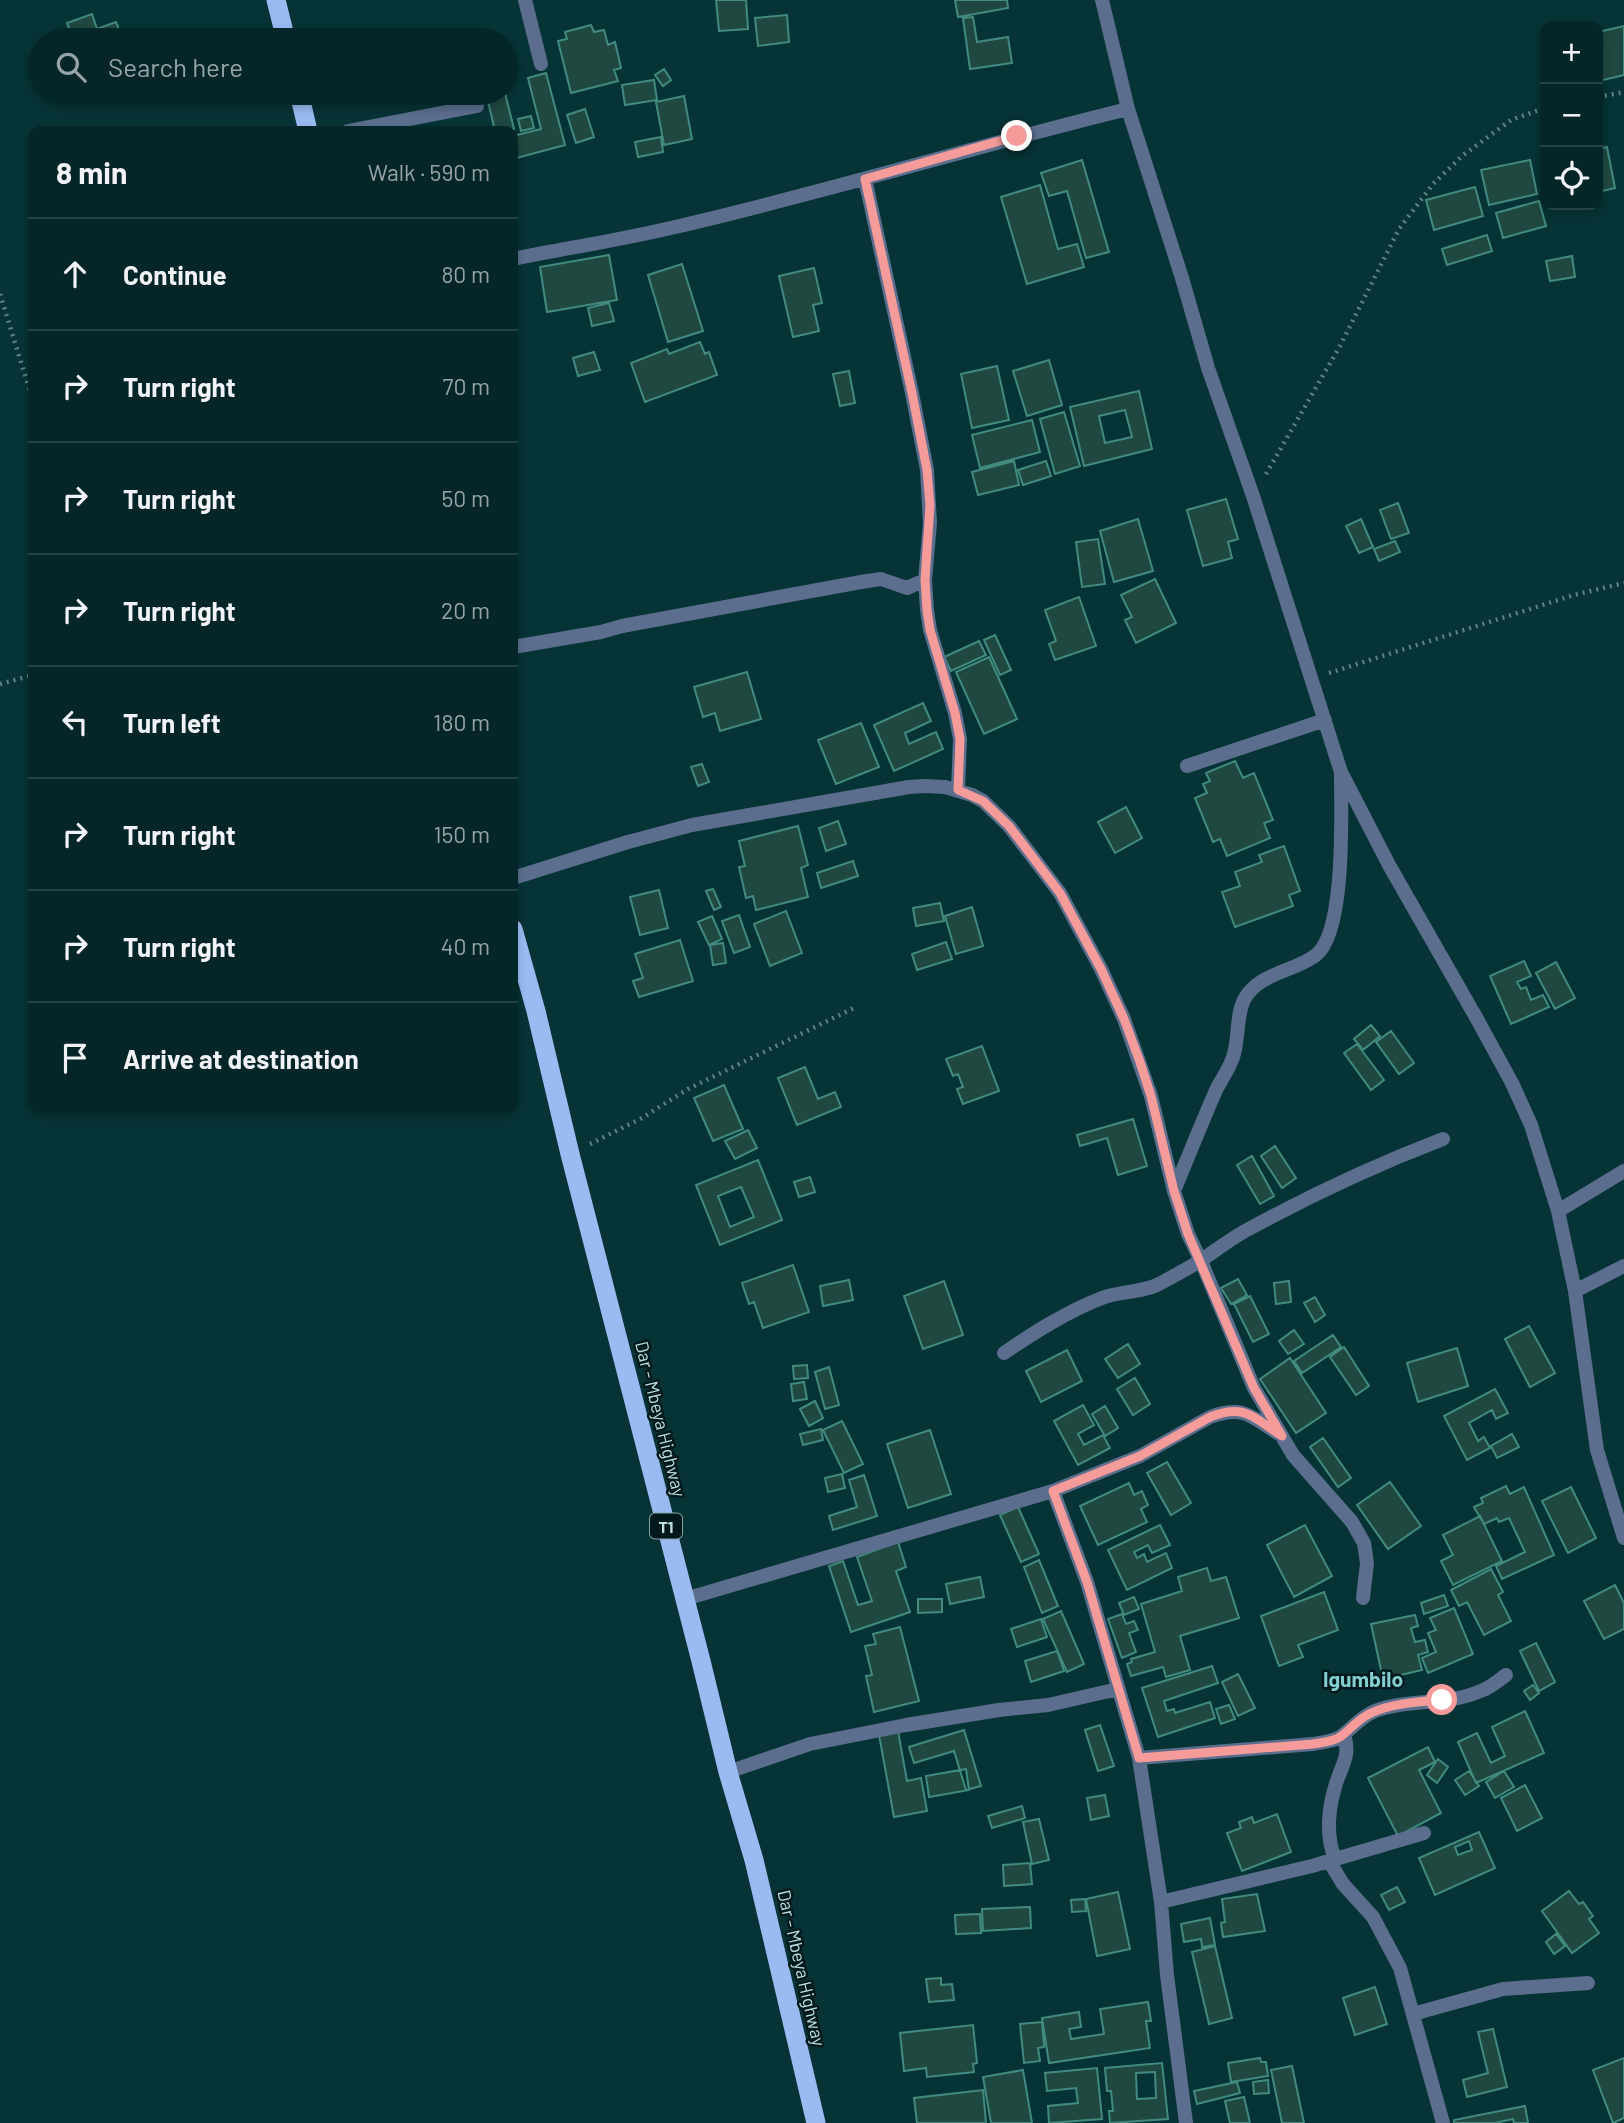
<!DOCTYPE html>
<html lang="en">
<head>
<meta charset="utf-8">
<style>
  :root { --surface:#042628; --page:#0d2e30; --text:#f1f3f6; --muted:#97a5a8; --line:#254345 }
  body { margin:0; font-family:Barlow,sans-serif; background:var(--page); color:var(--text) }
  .controls { position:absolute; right:21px; top:21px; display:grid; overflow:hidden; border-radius:14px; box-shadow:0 4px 10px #0003 }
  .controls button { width:63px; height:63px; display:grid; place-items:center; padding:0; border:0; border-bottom:2px solid var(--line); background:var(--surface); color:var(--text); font:35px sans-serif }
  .stop { position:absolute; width:21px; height:21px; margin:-16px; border:5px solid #f59b9a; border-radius:50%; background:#fff }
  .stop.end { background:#f59b9a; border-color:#fff; box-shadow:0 2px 7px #0008 }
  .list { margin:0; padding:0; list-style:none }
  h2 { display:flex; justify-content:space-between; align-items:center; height:91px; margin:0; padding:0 28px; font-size:30px }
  h2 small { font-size:23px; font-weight:400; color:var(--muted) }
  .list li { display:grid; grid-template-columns:46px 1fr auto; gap:21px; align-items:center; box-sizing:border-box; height:112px; padding:0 28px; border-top:2px solid var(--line) }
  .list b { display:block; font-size:26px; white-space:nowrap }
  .list em { font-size:23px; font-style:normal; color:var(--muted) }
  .icon { flex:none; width:38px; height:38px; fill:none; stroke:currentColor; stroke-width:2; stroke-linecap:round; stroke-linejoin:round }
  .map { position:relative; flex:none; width:1624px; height:2123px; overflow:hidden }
  .search { position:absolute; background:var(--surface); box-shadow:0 4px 10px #0003; left:28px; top:28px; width:490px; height:77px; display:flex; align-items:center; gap:18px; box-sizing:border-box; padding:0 24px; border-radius:38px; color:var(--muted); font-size:26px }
  .panel { position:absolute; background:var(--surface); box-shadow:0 4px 10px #0003; left:28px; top:126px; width:490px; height:987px; border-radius:14px }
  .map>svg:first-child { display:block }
</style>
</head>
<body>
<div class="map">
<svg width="1624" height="2123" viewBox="0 0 1624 2123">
  <rect width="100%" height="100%" fill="#063336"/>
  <path fill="#1f4841" stroke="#418b7e" stroke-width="2" fill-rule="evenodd" d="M716,0H746L748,29L719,31Z
    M955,0H1007L1008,8L958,17Z
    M92,14L97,29L116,22L123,40H67L73,38L67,23Z
    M787,15L789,42L758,46L755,18Z
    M973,17L977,42L1008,37L1012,63L970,69L963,18Z
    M591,25L594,32L604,30L608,45L615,42L621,68L614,70L618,81L571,93L558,41L567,39L565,32Z
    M1624,26V75L1599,81L1598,32Z
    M664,69L671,80L663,86L655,75Z
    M546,73L565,145L513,159V136L541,129L528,78Z
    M654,80L657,100L625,105L622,85Z
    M486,93H505L514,129L495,131Z
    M684,96L692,139L664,145L656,102Z
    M585,109L594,137L576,143L567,115Z
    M531,116L534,128L521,131L518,119Z
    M661,137L663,152L638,157L635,142Z
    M1607,147L1615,188L1598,192V149Z
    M1082,160L1109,252L1086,258L1067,191L1049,196L1041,173Z
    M1530,160L1537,194L1489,205L1481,170Z
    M1040,185L1058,249L1077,244L1084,267L1027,284L1001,197Z
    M1475,187L1483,216L1434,230L1426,200Z
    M1539,201L1546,226L1503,238L1496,213Z
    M1487,235L1492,251L1447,265L1442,249Z
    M609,255L617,300L547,312L540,267Z
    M1572,256L1575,277L1550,281L1546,261Z
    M682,264L703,331L668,342L648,275Z
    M814,268L822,303L813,305L819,331L793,337L779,276Z
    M609,303L614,321L592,326L588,308Z
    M700,342L705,354L709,352L717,375L645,402L631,363L667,349L669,354Z
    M594,352L600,370L578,376L573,358Z
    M1049,360L1062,405L1027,416L1013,371Z
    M997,366L1009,420L972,428L961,374Z
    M849,371L855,403L840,406L833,374Z
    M1139,391L1152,449L1084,466L1070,407ZM1125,410L1132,437L1105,443L1099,416Z
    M1064,412L1080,466L1055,474L1040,419Z
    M1032,420L1040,452L980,468L972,435Z
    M1014,461L1019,485L978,495L972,472Z
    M1046,461L1051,476L1023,485L1018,470Z
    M1226,499L1238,539L1228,542L1232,558L1203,566L1187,510Z
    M1398,503L1409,533L1391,539L1380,510Z
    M1138,519L1153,571L1114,582L1100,531Z
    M1361,519L1373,547L1359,553L1346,526Z
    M1098,539L1105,584L1082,587L1076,542Z
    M1395,541L1400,552L1379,561L1374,549Z
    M1155,579L1176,623L1136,643L1125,620L1132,617L1121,595Z
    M1079,597L1096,646L1055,660L1049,644L1056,641L1045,610Z
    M995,635L1011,670L1000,675L984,640Z
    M979,641L986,655L951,671L944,657Z
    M989,657L1017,719L984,734L956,672Z
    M747,672L761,719L720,731L715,713L703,717L694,687Z
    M923,703L931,721L905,733L909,744L936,732L943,749L894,771L874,725Z
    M861,723L879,767L836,784L818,740Z
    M1235,761L1243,778L1254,773L1273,820L1264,823L1270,838L1227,856L1220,839L1213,842L1195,798L1207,793L1203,784L1210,781L1206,773Z
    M702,764L709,782L698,786L691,767Z
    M1126,807L1142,838L1115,853L1098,822Z
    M838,821L846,844L826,851L819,828Z
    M798,826L808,865L801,868L808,897L756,910L753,896L746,898L739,867L745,866L739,841Z
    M1284,846L1300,891L1289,895L1293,906L1235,927L1222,892L1240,886L1235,872L1262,862L1259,855Z
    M853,861L858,876L821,888L817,873Z
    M713,889L721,907L714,910L706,891Z
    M659,890L668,928L640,935L630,897Z
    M940,903L944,921L916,926L913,908Z
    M972,907L983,946L956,954L945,916Z
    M786,911L802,953L770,966L754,924Z
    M739,915L750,947L734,953L722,921Z
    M712,916L722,939L709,945L698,922Z
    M680,940L693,981L639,997L633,981L643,978L635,954Z
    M946,942L952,959L917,970L912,954Z
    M723,943L726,963L713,965L710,945Z
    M1524,961L1531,976L1517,982L1521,989L1526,987L1531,1000L1543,995L1549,1007L1511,1024L1490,976Z
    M1556,962L1575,998L1555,1009L1536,973Z
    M1371,1025L1380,1036L1363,1050L1354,1039Z
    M1391,1031L1414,1063L1399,1074L1376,1042Z
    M1357,1044L1384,1080L1371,1090L1344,1053Z
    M982,1046L999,1091L963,1104L957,1089L963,1087L958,1074L953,1076L946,1059Z
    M805,1067L818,1099L835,1092L841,1107L797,1125L778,1078Z
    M724,1085L743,1129L713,1141L694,1098Z
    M1133,1119L1147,1166L1118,1175L1107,1138L1080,1146L1077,1135Z
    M748,1130L757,1148L735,1159L725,1141Z
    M1275,1146L1296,1178L1282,1188L1261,1156Z
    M1252,1156L1274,1196L1260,1204L1237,1165Z
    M758,1160L782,1220L720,1245L696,1185ZM741,1187L754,1217L730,1227L718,1196Z
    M810,1177L815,1192L799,1197L794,1182Z
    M793,1265L809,1312L763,1328L754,1302L749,1304L742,1283Z
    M1238,1279L1247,1295L1231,1304L1221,1288Z
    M849,1280L853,1300L823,1306L820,1286Z
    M944,1281L963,1335L923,1349L904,1296Z
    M1289,1281L1291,1302L1276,1304L1274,1283Z
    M1250,1296L1269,1334L1253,1342L1234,1304Z
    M1315,1297L1325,1315L1315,1322L1304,1303Z
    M1529,1326L1555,1373L1530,1387L1505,1339Z
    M1294,1330L1304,1344L1288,1354L1279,1341Z
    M1333,1335L1341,1347L1302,1373L1294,1361Z
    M1128,1344L1140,1364L1118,1378L1105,1359Z
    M1344,1347L1369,1386L1356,1395L1330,1357Z
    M1457,1348L1468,1386L1418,1402L1407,1363Z
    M1067,1350L1082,1381L1041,1402L1026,1371Z
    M1290,1358L1326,1413L1296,1433L1260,1379Z
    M807,1365L808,1378L794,1379L793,1366Z
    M829,1367L839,1405L825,1409L815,1372Z
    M1135,1378L1150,1404L1133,1415L1117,1389Z
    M804,1382L807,1399L793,1401L791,1384Z
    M1495,1389L1508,1413L1496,1419L1492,1410L1469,1423L1478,1441L1484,1437L1490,1448L1467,1460L1444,1416Z
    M815,1401L823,1418L809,1426L800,1409Z
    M1083,1405L1094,1425L1078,1434L1084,1445L1103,1435L1110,1448L1078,1465L1054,1421Z
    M1105,1406L1118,1428L1105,1436L1092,1414Z
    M842,1421L863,1464L844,1473L823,1430Z
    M821,1429L823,1440L803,1445L800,1434Z
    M930,1430L951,1494L908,1508L887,1444Z
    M1512,1434L1519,1447L1497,1458L1491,1446Z
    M1323,1438L1351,1478L1338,1487L1310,1447Z
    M1167,1462L1191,1503L1171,1515L1147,1473Z
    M842,1474L845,1488L828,1492L825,1478Z
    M864,1475L877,1516L833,1530L829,1516L857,1507L849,1480Z
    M1390,1482L1421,1526L1388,1549L1357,1505Z
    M1129,1483L1134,1495L1142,1491L1148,1505L1141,1509L1147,1522L1098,1545L1080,1506Z
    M1506,1486L1510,1494L1524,1487L1554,1555L1502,1579L1496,1566L1525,1552L1509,1518L1499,1522L1497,1518L1484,1524L1474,1507L1483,1503L1481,1498Z
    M1571,1487L1596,1538L1568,1553L1542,1501Z
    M1018,1507L1039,1554L1021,1562L1000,1515Z
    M1480,1516L1502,1561L1453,1585L1441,1561L1453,1555L1443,1535Z
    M1160,1525L1170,1545L1152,1553L1148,1545L1134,1552L1137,1558L1144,1554L1147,1562L1166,1553L1172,1568L1127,1590L1108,1550Z
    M1305,1525L1332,1576L1294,1597L1267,1545Z
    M898,1542L906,1567L896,1571L910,1612L851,1632L829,1566L843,1561L858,1605L872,1601L857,1557Z
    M1039,1560L1058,1606L1042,1613L1024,1567Z
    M1207,1568L1211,1581L1226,1577L1239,1618L1180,1636L1190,1670L1166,1677L1163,1667L1131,1676L1127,1664L1132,1662L1131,1659L1155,1652L1141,1604L1182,1591L1178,1577Z
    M1491,1569L1503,1592L1498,1595L1511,1621L1484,1635L1467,1602L1459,1606L1451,1590Z
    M980,1577L984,1597L950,1604L946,1584Z
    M1615,1585L1624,1603V1629L1604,1639L1584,1601Z
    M1324,1592L1338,1630L1298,1645L1303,1657L1279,1666L1261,1616Z
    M1444,1595L1448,1606L1424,1614L1421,1603Z
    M1134,1597L1139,1609L1124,1615L1119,1603Z
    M918,1599H942V1612L918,1613Z
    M1454,1608L1473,1654L1428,1673L1422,1658L1436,1652L1428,1633L1436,1630L1430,1618Z
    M1061,1611L1084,1664L1067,1672L1043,1619Z
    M1122,1614L1126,1624L1134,1621L1138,1630L1129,1633L1136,1652L1122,1658L1108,1619Z
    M1415,1615L1418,1626L1411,1628L1415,1642L1425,1640L1428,1652L1418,1655L1422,1670L1383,1679L1371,1624Z
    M1041,1619L1047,1637L1017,1647L1011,1629Z
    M900,1627L919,1701L874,1712L866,1676L872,1675L865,1646L876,1644L873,1634Z
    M1536,1643L1555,1682L1539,1691L1520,1651Z
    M1057,1651L1064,1671L1031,1682L1025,1661Z
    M1212,1666L1218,1683L1164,1701L1167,1711L1174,1709L1175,1713L1210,1702L1215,1718L1158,1737L1142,1688Z
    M1238,1674L1255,1708L1238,1716L1222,1682Z
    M1533,1685L1539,1693L1530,1700L1524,1691Z
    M1229,1705L1235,1719L1221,1724L1216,1709Z
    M1525,1711L1544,1753L1476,1783L1458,1742L1477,1733L1491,1763L1505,1756L1492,1727Z
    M1100,1725L1114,1766L1098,1771L1085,1730Z
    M964,1730L981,1786L966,1790L954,1751L914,1763L909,1747Z
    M898,1731L907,1781L921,1778L927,1811L894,1817L879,1735Z
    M1428,1747L1435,1762L1419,1770L1441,1813L1398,1836L1368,1778Z
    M1438,1759L1448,1767L1437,1783L1427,1775Z
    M966,1769L969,1790L929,1797L926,1776Z
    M1469,1771L1479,1786L1465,1795L1455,1780Z
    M1504,1771L1514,1787L1495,1798L1486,1782Z
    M1525,1785L1542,1818L1517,1831L1501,1798Z
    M1105,1795L1109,1816L1091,1820L1087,1798Z
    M1022,1806L1025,1818L992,1828L988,1816Z
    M1277,1814L1291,1852L1242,1871L1227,1833L1241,1828L1239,1822L1252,1817L1254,1823Z
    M1039,1819L1049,1860L1032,1864L1023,1822Z
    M1479,1832L1495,1868L1435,1895L1419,1858ZM1469,1841L1472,1850L1458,1855L1455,1847Z
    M1030,1863L1032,1884L1004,1886L1003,1865Z
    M1397,1887L1405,1902L1389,1910L1381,1895Z
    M1569,1891L1579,1904L1583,1902L1593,1916L1589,1919L1599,1933L1572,1953L1542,1911Z
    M1118,1892L1130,1949L1097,1956L1086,1899Z
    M1257,1894L1265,1931L1223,1937L1221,1923L1225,1922L1222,1899Z
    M1085,1899L1086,1911L1072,1912L1071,1900Z
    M1030,1907L1031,1928L983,1931L982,1909Z
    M980,1914L981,1933L956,1934L955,1915Z
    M1210,1918L1215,1945L1202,1947L1201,1939L1184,1942L1181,1924Z
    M1556,1934L1565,1946L1554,1954L1546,1942Z
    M1215,1946L1232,2018L1209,2024L1192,1952Z
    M941,1978V1985L952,1984L954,2000L929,2002L926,1979Z
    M1375,1987L1387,2024L1355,2035L1343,1998Z
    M1148,2002L1151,2021H1146L1150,2048L1049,2063L1042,2018L1079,2012L1081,2027L1069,2029L1071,2039L1104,2034L1100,2009Z
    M1042,2022L1044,2047L1038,2048L1040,2061L1024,2063L1020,2024Z
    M973,2025L977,2063L973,2064L974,2072L927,2077L926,2068L904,2071L900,2033Z
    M1493,2029L1507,2087L1467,2097L1463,2080L1488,2073L1478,2032Z
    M1260,2058L1261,2062H1266L1268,2076L1231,2082L1228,2063Z
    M1624,2058V2118L1613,2123L1593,2070Z
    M1162,2063L1168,2119L1110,2123L1109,2111H1113L1111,2091H1107L1105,2068ZM1155,2072L1156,2098L1137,2099L1136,2073Z
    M1292,2066L1304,2123H1282L1271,2070Z
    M1097,2068L1102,2119L1049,2123L1048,2106L1078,2103L1076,2088L1047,2091L1045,2073Z
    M1023,2070L1032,2123H991L983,2077Z
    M1268,2080L1269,2093L1254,2094L1253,2082Z
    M1237,2082L1240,2093L1197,2104L1194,2091Z
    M983,2090L986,2123H917L914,2098Z
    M1244,2097L1250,2123H1230L1225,2101Z
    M1525,2106L1528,2123H1514L1513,2119L1495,2123H1454V2120Z"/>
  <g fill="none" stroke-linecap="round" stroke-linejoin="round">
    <path stroke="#5a8385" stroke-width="4.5" stroke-dasharray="2 5" stroke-linecap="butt" d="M1598,97L1624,92
      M0,294L33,401
      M1266,474L1340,346L1399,229L1433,184L1462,156L1511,120L1545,108
      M1329,673L1574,595L1624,583
      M0,684L33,675
      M590,1144L642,1118L688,1089L856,1007"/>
    <path stroke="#5b6e8d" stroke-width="14" d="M525,0L541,64
      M1102,0L1128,109L1182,278L1208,368L1253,496L1341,772L1389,865L1477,1019L1512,1083L1531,1125L1558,1211L1575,1291L1597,1450L1624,1538
      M348,131L477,106
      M865,179L912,393L927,470L930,523L925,580L927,610L930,630L955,713L960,739L958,790
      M513,259C567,248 621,240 675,227C827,192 976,146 1128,109
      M513,647L601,632L622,626L861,582L881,579L907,588L925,580
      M1187,766L1325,720
      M513,878L628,842L692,825L909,787L924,786L945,787L972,795L983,801L1009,826L1060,893L1101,969L1124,1019L1151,1096L1174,1191L1188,1234L1201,1261L1254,1388L1293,1455L1352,1522L1364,1543L1367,1563L1363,1598
      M1174,1191C1188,1157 1202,1122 1217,1088C1222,1079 1228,1070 1232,1060C1240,1041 1235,1015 1245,998C1261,972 1294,972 1316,955C1346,932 1341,811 1341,774
      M1558,1211L1624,1171
      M1575,1291L1624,1266
      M1004,1353C1035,1332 1066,1312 1102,1298C1120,1291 1142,1293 1159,1284C1172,1277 1187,1269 1200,1261C1215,1251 1229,1240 1245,1231C1309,1196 1375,1165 1443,1139
      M1053,1491L1087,1582L1139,1758L1161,1902L1167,1975L1186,2123
      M685,1599L1053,1491L1140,1456L1210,1417C1245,1404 1252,1418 1281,1435
      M1139,1758L1313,1744C1322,1742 1332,1742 1340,1737C1352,1729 1360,1717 1375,1711C1410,1698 1449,1706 1483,1690C1491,1687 1499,1680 1506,1675
      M728,1772L810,1744L906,1725L999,1710L1048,1705L1118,1689
      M1335,1859C1326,1837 1328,1810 1335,1787C1341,1765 1351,1758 1344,1734
      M1329,1861L1343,1884L1373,1917L1400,1968L1443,2123
      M1161,1902L1312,1866L1424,1833
      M1413,2014L1503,1989L1588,1983"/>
    <path stroke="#9abbf2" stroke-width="19" d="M276,0L286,40
      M299,93L308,131
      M513,929L536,1011L570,1154L701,1661L728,1772L754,1860L816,2123"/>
  </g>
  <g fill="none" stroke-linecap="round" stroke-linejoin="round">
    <path stroke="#f59b9a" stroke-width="9" d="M1017,136L865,179L912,393L927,470L930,505L925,580L927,610L930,630L955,713L960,739L958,790L983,801L1009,826L1060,893L1101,969L1124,1019L1140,1062L1151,1096L1174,1191L1188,1234L1254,1388L1282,1436C1253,1418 1246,1403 1210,1417L1140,1456L1053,1491L1087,1582L1139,1758L1313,1744C1323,1742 1332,1742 1340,1737C1351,1729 1358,1719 1371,1713C1393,1703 1418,1702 1442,1700"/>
  </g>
  <g text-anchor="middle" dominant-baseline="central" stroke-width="5" stroke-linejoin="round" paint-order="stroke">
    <rect fill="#01191a" stroke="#83a4a6" stroke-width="2" x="650" y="1513.5" width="32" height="25" rx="5"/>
    <g font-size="16" font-weight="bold" fill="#bbe0e2">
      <text x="666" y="1526">T1</text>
    </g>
    <g font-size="18" fill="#bbe0e2" stroke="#01191a">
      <text transform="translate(661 1419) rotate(76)">Dar - Mbeya Highway</text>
      <text transform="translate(802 1968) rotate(77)">Dar - Mbeya Highway</text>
    </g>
    <g font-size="21" font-weight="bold" fill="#80ced2" stroke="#01191a">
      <text x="1363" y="1678">Igumbilo</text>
    </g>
  </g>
</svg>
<div class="controls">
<button>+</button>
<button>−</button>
<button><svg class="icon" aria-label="locate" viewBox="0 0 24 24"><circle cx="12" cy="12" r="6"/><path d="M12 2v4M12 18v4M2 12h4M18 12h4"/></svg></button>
</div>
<div class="stop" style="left:1442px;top:1700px"></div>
<div class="stop end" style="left:1017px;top:136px"></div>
<div class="search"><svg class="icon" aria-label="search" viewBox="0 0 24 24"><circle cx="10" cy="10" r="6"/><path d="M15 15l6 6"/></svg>Search here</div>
<section class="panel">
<h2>8 min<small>Walk · 590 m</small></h2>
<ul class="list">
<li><svg class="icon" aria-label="ahead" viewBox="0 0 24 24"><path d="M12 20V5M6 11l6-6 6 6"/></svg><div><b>Continue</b></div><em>80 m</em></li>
<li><svg class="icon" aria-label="right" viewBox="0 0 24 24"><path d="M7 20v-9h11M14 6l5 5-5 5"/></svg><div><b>Turn right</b></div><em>70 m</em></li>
<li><svg class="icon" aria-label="right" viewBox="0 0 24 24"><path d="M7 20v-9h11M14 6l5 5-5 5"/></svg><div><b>Turn right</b></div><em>50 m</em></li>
<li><svg class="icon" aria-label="right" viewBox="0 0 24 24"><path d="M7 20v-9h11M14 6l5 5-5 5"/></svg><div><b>Turn right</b></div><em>20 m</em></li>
<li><svg class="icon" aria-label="left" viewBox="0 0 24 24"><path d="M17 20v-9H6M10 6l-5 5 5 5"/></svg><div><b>Turn left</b></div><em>180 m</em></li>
<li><svg class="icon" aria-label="right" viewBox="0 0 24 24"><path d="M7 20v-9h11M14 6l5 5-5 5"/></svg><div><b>Turn right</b></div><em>150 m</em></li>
<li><svg class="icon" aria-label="right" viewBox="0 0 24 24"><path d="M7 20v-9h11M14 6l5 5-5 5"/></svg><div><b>Turn right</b></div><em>40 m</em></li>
<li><svg class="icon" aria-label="arrive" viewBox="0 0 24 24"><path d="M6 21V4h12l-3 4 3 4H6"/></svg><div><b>Arrive at destination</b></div></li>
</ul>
</section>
</div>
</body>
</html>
